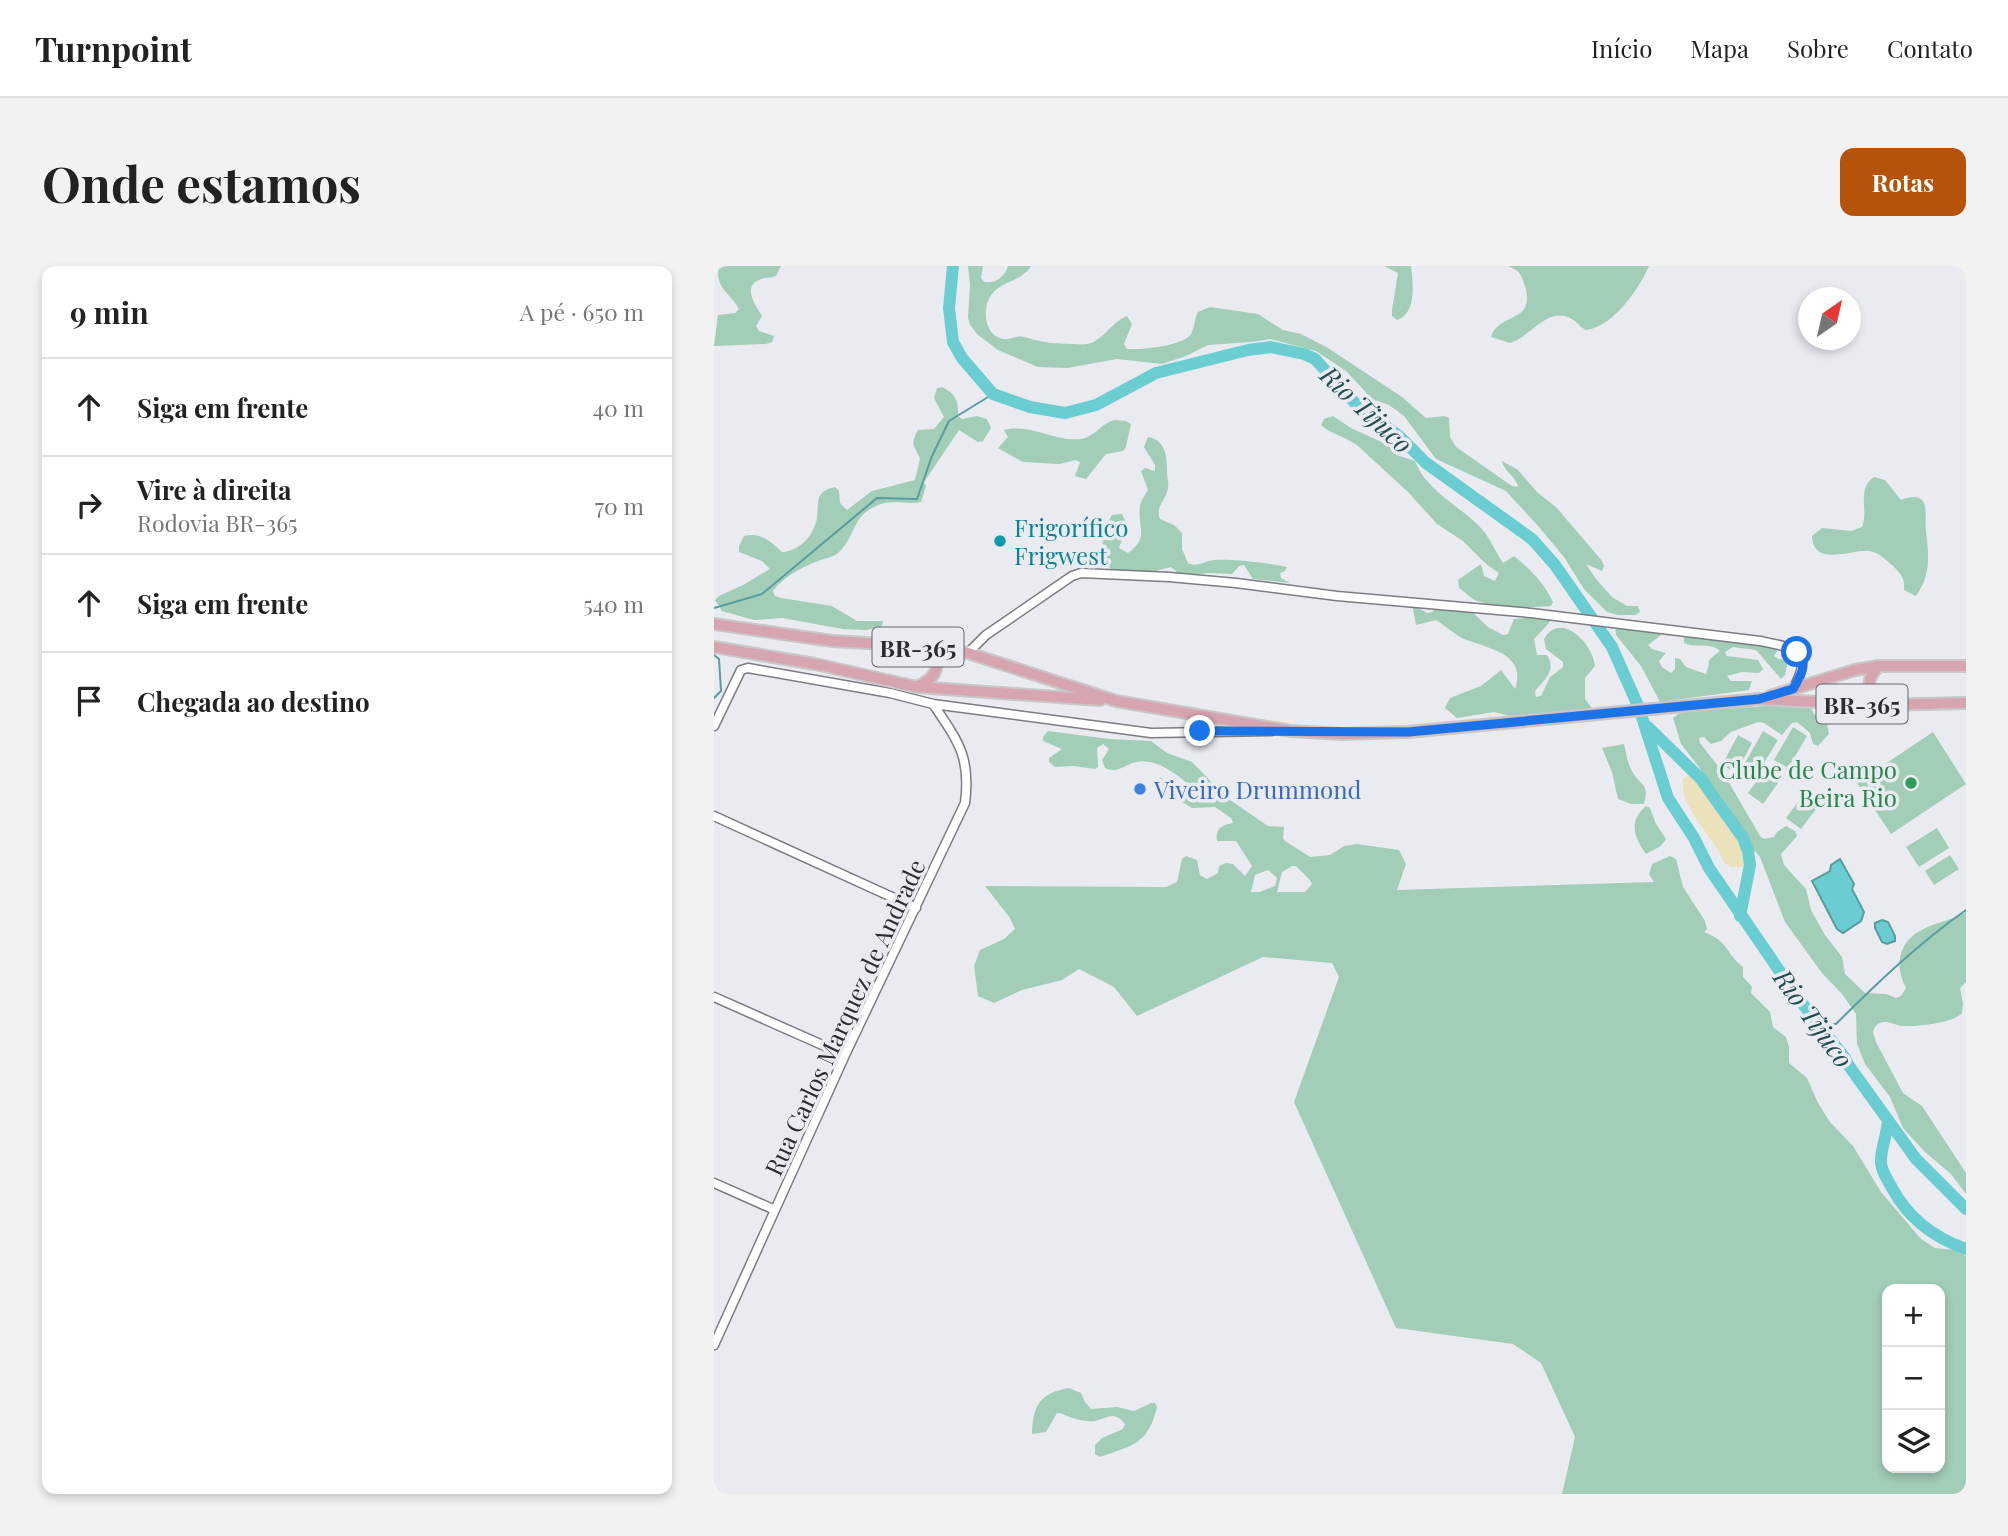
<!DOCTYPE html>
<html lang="pt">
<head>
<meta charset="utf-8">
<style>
  :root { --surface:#fff; --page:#f2f2f2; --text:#222; --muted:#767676; --line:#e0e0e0; --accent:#b45309 }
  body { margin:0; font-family:"Playfair Display",serif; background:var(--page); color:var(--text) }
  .controls { position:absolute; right:21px; bottom:21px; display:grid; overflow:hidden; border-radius:14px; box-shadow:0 4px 10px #0003 }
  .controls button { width:63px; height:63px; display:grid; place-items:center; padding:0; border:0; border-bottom:2px solid var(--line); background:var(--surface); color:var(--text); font:35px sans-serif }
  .compass { position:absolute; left:1084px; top:21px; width:63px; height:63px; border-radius:50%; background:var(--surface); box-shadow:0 4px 10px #0003; rotate:34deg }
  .stop { position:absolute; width:21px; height:21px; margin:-16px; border:5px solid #1a73e8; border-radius:50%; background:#fff }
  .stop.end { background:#1a73e8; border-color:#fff; box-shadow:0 2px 7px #0008 }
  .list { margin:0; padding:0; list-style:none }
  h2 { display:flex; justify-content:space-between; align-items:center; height:91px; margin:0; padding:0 28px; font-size:30px }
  h2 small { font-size:23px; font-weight:400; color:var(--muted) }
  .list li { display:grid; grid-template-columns:46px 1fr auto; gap:21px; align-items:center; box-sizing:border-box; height:98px; padding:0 28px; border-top:2px solid var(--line) }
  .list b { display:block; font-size:26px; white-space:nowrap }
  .list p { margin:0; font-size:23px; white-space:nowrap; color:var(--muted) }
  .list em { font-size:23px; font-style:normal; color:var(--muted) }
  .icon { flex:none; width:38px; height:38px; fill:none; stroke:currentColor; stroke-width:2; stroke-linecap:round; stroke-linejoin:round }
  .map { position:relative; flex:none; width:1252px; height:1228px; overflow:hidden; border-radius:14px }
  header { display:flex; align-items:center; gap:42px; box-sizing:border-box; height:98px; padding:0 35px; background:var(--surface); border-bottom:2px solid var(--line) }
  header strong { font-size:33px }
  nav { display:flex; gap:38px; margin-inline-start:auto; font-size:24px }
  .intro { display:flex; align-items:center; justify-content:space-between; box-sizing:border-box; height:168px; padding:0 42px }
  h1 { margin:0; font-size:49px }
  .button { padding:18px 32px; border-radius:14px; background:var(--accent); color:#fff; font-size:24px; font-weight:700 }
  main { display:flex; gap:42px; padding:0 42px }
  aside { flex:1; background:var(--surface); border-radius:14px; box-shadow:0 4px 10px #0003 }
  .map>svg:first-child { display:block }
</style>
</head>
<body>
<header>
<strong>Turnpoint</strong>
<nav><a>Início</a><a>Mapa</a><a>Sobre</a><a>Contato</a></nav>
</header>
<div class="intro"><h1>Onde estamos</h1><a class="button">Rotas</a></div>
<main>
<aside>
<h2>9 min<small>A pé · 650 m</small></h2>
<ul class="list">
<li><svg class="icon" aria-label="ahead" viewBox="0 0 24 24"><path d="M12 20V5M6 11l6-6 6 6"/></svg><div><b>Siga em frente</b></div><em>40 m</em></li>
<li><svg class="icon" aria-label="right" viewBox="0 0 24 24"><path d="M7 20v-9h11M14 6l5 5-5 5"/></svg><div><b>Vire à direita</b><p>Rodovia BR-365</p></div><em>70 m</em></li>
<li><svg class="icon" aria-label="ahead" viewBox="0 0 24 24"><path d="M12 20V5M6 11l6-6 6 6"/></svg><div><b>Siga em frente</b></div><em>540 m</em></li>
<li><svg class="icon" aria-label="arrive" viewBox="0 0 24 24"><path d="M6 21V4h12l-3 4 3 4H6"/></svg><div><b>Chegada ao destino</b></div></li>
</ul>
</aside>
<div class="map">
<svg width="1252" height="1228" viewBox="0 0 1252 1228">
  <rect width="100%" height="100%" fill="#eaebf1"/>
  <path fill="#a2cdb6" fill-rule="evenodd" d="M5,0H67L62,10C57,12 50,11 45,14C28,21 42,40 48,50L42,60L45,65L60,70L58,76L52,78L0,80L4,49L21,47L25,43C16,27 0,21 5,0Z
    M254,0H269L267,12L270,16C281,18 291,11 294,0H317C307,17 283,15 275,33C268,46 272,70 289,73C296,74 302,69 310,71C331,77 335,77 358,78C363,78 369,79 374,78C389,74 398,56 413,50L418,58L410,78L413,83C426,84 470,80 477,68C481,61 480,53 484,46L496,41L544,48L569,64L587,68L614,82L688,131L712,152L730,150L735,152L736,171L742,181L798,220L804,221C802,210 790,206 788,195L804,204L824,227L842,241L888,295L890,300L888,305L872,298L882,313L898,331L913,340H924L926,346L921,349H904L893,346L870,323L850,291L825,261L792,225L722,193L690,150L675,139L658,133L632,105L602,85L556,73L537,76L494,79L472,90L448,98L403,93L353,102L324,101L284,84L263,68L256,59L254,52L256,19Z
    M670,0H697C699,16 703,48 683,54L678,50V44L684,7Z
    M794,0H935C925,23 899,61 872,64C866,61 863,56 858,53C833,39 816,72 796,77L777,71C785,46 822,58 811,20C807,8 806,5 794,0Z
    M228,121C242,128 245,136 244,150L248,153L263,150L273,153L277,162L269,175L264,176L245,164L210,216L212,220L207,236C192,239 178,233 164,239C136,251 143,270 124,287C118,292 111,292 104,295C88,301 69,311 59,325L61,330L67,332L118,340L143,355H169L168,360L153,364L129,363L68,352L40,354L8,345L1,334L5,330L29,319L56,303L48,295L25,286V280L30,270C47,266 56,275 68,286C86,285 100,269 103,252C105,238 100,225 121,221L125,225L126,237L133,244L158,225L201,214L206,193C201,179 195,180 204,164L220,163L230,151L220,132L223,122Z
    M619,150L637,162L674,179L683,189L701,195C712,224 744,239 765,260C775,269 781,286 789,297L800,290C816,303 830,317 839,336L837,340C817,342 782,342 763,335C756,332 751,326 745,322L744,314L767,298L770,310L781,315L785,307L772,298L749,275L723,258L694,226L644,180C633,171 616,168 607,159L610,153Z
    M401,154L412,155L417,158L412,181L409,185L392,188L372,213L361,210L366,196L362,194L345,198L309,196L284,182L294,171L290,164C317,157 341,176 367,173C381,171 387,157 401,154Z
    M434,171C452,174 453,191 453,206C453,211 455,217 454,222C452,235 441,240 446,253L460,259L468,267V283L474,297C483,302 490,295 500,294C518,293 555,297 573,301L571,305L566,307L567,312L576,317L539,313L530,299L525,300L518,308L496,307L463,310L462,305L457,301L434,307L398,304L390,296L388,267L398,249L408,248C417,264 410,267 405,282L414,287C436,271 423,261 426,240C427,234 431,229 434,224L427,205L431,202L441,205V199L430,181Z
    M1160,211L1171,214L1187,234C1219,222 1210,250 1212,266C1215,290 1217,309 1202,330L1190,324C1191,312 1187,308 1179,300C1172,294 1165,286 1155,285C1140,283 1099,302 1098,270L1108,262L1137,265L1148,261C1155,245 1142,223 1160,211Z
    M698,338L713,347L718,346L725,338L757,345L774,361L789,369L794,368L800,353L832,350L837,352L835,357L820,373L823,389H833C843,404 830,414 821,425L822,431L827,430L836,411L849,401V396L832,383L830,373C847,344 879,378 881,400L871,412V433L878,442L874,446L824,447L812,450H796L780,446L743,452L731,442L736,432L767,420L787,404L801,423C813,387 775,383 750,373C740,368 731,360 722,354L702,359Z
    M901,358L947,364V369L934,379L938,383L952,387L945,395L948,401L957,407L961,403V392L966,393L972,401L992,408C999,390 988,399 1006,385C995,375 982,383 970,377V372L973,368L1066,380L1060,390L1064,393L1074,394L1071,409L1067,413L1042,384L1019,381L1011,386L1013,390L1044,394L1049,403L1045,407L1028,406L1013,410L1017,415H1038L1035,424L946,436L927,400L902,369Z
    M1070,439H1095L1100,448L1113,457L1115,468L1104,480L1099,478L1096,467L1083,456L1078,457L1068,469L1050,457L1044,456L1017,466L1007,475L997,478L990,471L985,472L986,477L1010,508L1046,570L1050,573L1060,571L1063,566L1072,560L1081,565L1083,570L1067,588L1070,599L1092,623L1097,644L1111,669L1128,691L1131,708L1151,727L1172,728L1182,732L1187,730L1192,722C1178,695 1187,671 1216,660C1228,655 1241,653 1252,646V716L1246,722L1249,738L1248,747C1240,757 1201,761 1188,760C1181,759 1173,754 1166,757C1161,759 1161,761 1159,766L1162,776L1189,827L1208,840L1252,907V928L1237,908L1211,886L1189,862L1176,831L1151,798L1143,778L1142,748L1128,728L1108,707L1071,656L1046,591L1032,575L1006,537L985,501L967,478L959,452L964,448L975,445Z
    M1079,461L1093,470L1074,502L1060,494Z
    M334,465L395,473L437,475L453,487L478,496L513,532L554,560L570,561L569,572L571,575L596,591L616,589L630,580L643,578L685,584L692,598L683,624L940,616L935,608L938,598L956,590L962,593L969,621L991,655L993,663L990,666C1017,677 1010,686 1029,701V711L1038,721L1037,727L1056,746L1059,761L1072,771L1075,781V797L1093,812L1104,837L1116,856L1139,880L1167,926L1207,973L1221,982L1241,984L1252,990V1228H848L861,1171L827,1097L799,1078L682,1062L580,836L625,711L618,697L549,691L423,750L400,721L365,703L348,714L308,724L280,737L264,730L260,700L266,684L290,673L301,663L296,652L271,620L452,621L463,616L468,593L472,590L483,594L486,609L493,613L504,607L505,600L512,597L519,598L531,610L538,600L522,575H503C501,562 508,559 519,557L517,552L501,541L478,542L445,522L444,518L446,511L471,527L480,526C470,511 441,491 422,496C410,499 404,508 391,502L388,494L395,483L389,478L383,482L384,501L381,503L360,500L341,501L335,496V492L348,483L329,475V471ZM578,600H582L596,614L598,618L591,626H563L568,606ZM554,604L563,612L561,620L545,626H537L541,609ZM1173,1023H1226V1202H1173Z
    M1049,465L1064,474L1045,505L1031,497Z
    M1219,466L1252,518L1177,568L1143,517Z
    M1024,469L1038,477L1022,507L1008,499Z
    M910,478C912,487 914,499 919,507C929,522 935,517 930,538H917L904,533L898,506L888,482Z
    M1055,499L1069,510L1049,538L1034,527Z
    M1093,524L1108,535L1087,563L1072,552Z
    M932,540L936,542L942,558L952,573L947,580L932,588C920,571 914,555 932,540Z
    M1223,562L1235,582L1205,601L1192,581Z
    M1236,589L1245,603L1220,619L1211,605Z
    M355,1122L367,1127L371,1136L377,1143L403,1141L420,1145L437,1137H441L443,1141C434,1178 420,1179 386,1191L381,1188V1179L388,1172L409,1163L411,1158C400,1144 394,1152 381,1155C376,1156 364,1154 359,1152C353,1151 350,1147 343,1147L332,1166L318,1168C319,1139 326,1127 355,1122Z"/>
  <path fill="#ebe2bc" d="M977,508C987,517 993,528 1001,539C1011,553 1043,583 1028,601H1017L1010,597C1002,571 965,544 969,513Z"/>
  <path fill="#6acdd1" stroke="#579da0" stroke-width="2" d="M1126,593L1140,618L1138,623L1150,646L1147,655L1129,667L1123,663L1098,615L1116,605L1117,599Z
    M1168,654L1174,656L1181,670V675L1173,678L1168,676L1161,662V657Z"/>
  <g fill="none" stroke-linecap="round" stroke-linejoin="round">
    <path stroke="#579da0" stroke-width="2" d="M0,342L48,328L163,232L203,233L218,190L235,155L279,128
      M0,389L5,393L7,425L0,432
      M1105,758H1122C1163,717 1205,677 1252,644"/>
    <path stroke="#6acdd1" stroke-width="12" d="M239,0L235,42L239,76L248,92L279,128L316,141L351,147L382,139L442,107L534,84L557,81L590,88L601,93L642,138L685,170L712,197L818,273L841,299L898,381L925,442L954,532L980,572L995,602L1084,732L1131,792L1135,800L1202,893L1252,943
      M934,461L987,513L1029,572L1034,585L1036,599L1026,650
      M1174,855C1173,869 1166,885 1167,897C1168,907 1174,914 1178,922C1194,952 1221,972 1252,983"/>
    <defs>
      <path id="minor" d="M254,387L272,369L358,310L367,307L455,311L522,317L623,330L817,347L1046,375C1081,382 1101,384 1079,423
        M0,460L27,404L34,402L176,427L219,438L437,467L558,465
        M0,550L202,642
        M0,731L131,789
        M0,917L61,944
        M0,1079L131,789L251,537C257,491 244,475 219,438"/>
      <path id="major" d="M0,358L118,375L187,379L254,387L402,435L577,465L628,468L694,466L1045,433L1166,439L1252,437
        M0,381L101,398L203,421L386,434
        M1165,400C1150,415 1154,424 1166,439
        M203,421C218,413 224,408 223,391L215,382
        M1056,430L1141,404L1165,400H1252"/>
    </defs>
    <use href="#minor" stroke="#7c7c82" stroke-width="11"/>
    <use href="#major" stroke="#c8c8c9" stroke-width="14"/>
    <use href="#minor" stroke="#fff" stroke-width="8"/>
    <use href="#major" stroke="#d7a5b0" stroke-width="10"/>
  </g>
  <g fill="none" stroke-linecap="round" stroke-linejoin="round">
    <path stroke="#1a73e8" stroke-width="9" d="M486,465L694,466L1045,433L1079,423C1087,409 1094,399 1083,386"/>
  </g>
  <circle fill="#0f9aa8" stroke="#eaebf1" stroke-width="2.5" cx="286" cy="275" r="7"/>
  <circle fill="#2e9e5b" stroke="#eaebf1" stroke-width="2.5" cx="1197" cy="517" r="7"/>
  <circle fill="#3f7fe0" stroke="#eaebf1" stroke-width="2.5" cx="426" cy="523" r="7"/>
  <g text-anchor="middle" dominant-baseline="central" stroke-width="7" stroke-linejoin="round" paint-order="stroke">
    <g fill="#eaebf1" stroke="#656568" stroke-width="2">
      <rect x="158.5" y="361.5" width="91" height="39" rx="5"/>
      <rect x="1102.5" y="418.5" width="91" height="39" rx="5"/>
    </g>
    <g font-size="23" font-weight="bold" fill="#2c2c2e">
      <text x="204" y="381">BR-365</text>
      <text x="1148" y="438">BR-365</text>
    </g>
    <g font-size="24" fill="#0d838f" stroke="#eaebf1" text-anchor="start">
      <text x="300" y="261">Frigorífico<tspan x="300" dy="28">Frigwest</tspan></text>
    </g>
    <g font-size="24" fill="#27864d" stroke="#eaebf1" text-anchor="end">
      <text x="1183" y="503">Clube de Campo<tspan x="1183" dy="28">Beira Rio</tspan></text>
    </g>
    <g font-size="24" fill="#366cbe" stroke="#eaebf1" text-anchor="start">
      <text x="440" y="523">Viveiro Drummond</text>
    </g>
    <g font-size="24" fill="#2c2c2e" stroke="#eaebf1">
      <text transform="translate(130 751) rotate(-65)">Rua Carlos Marquez de Andrade</text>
    </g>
    <g font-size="26" font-style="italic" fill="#214e50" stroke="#eaebf1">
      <text transform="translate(653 143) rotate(43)">Rio Tijuco</text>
      <text transform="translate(1100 752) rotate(54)">Rio Tijuco</text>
    </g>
  </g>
</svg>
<div class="controls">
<button>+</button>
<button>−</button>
<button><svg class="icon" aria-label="layers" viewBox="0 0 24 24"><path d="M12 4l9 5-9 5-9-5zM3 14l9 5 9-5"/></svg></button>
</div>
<svg class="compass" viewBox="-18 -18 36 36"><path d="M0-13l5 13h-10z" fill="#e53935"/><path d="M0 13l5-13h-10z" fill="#767676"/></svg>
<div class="stop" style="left:1083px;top:386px"></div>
<div class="stop end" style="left:486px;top:465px"></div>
</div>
</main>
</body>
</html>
